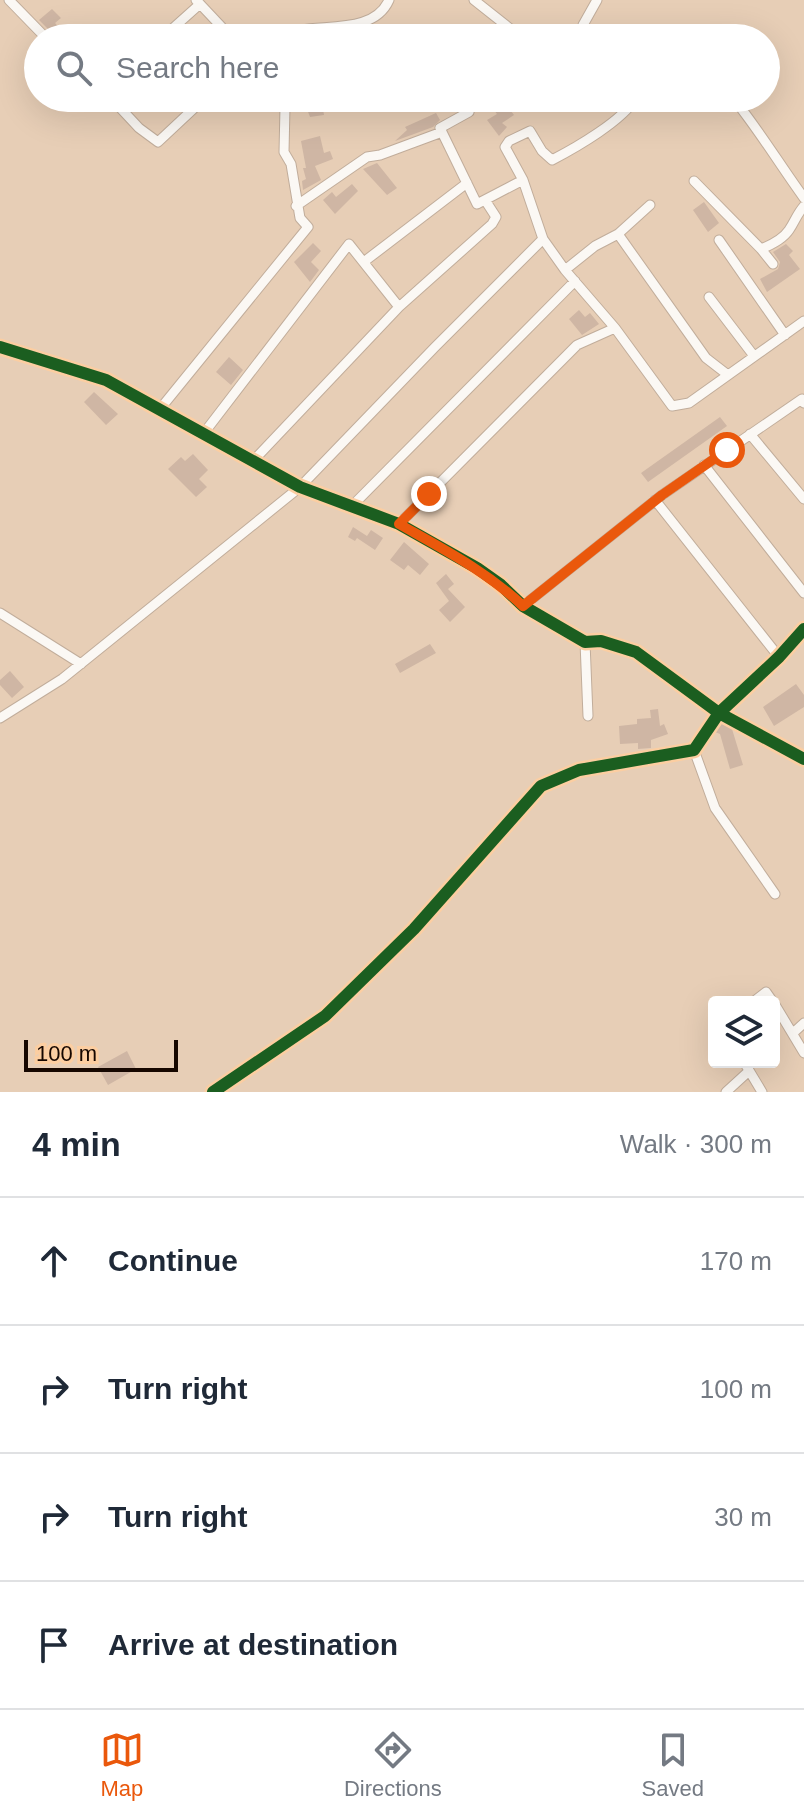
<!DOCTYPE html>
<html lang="en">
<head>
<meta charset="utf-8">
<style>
  :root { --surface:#fff; --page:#f6f6f7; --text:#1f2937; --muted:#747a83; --line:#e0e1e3; --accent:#ea580c }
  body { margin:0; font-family:Arial,sans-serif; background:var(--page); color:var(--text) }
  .controls { position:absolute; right:24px; bottom:24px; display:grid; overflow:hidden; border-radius:8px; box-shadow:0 8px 32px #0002 }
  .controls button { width:72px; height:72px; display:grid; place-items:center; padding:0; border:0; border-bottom:2px solid var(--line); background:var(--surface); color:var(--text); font:40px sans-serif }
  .scale { position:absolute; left:24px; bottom:20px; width:154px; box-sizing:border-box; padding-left:8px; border:4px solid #160700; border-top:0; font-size:22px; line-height:28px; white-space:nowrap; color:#160700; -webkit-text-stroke:6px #fccea1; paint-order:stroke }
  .stop { position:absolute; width:24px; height:24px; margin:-18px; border:6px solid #ea580c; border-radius:50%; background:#fff }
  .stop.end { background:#ea580c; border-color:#fff; box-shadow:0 2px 8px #0008 }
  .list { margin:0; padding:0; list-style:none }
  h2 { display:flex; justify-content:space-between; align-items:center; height:104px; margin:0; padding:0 32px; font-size:34px }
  h2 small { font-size:26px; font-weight:400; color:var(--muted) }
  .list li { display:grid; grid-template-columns:52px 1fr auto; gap:24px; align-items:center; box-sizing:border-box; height:128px; padding:0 32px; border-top:2px solid var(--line) }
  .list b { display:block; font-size:30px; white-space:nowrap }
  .list em { font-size:26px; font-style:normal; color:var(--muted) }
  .icon { flex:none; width:44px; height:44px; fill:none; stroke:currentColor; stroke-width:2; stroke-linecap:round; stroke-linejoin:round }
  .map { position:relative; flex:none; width:804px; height:1092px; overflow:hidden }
  .search { position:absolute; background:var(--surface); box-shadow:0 8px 32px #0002; left:24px; right:24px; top:24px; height:88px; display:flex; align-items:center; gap:20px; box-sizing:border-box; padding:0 28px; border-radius:44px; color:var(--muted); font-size:30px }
  .sheet { height:616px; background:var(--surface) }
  nav { display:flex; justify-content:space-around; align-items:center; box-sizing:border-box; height:112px; border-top:2px solid var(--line); background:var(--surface); font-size:22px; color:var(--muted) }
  nav a { display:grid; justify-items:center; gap:4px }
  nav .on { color:var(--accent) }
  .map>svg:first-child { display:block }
</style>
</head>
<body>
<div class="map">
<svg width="804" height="1092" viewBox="0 0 804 1092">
  <rect width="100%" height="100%" fill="#e7ceb6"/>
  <path fill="#cfb6a4" d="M52,9L61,18L55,23L68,38H57L39,20Z
    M303,98H367L368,103L323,109L324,115L310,117Z
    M501,105L503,109L507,106L514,115L502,123L507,127L499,136L487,120L497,114L494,110Z
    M436,113L440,120L433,127L395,141L407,130L405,127Z
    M320,136L324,153L330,151L333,159L315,166L321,180L303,190L302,181L306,179L303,168H306L301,141Z
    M377,163L397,188L387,195L363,169Z
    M352,184L358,191L335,214L323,200L332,192L336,197Z
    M704,202L719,223L708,232L693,210Z
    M313,243L321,251L311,262L319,270L310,282L294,262Z
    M786,244L793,251L789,255L800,269L767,292L760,279L778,269L780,262L773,252Z
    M579,310L585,317L590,313L599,324L582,335L569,319Z
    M229,357L243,370L231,385L216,372Z
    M94,392L118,414L106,425L84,402Z
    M720,417L727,426L648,482L641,473Z
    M193,454L208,470L199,479L207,487L196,497L168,469L181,457L185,461Z
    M353,527L367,536L371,530L383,538L375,550L357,538L355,541L348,537Z
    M404,542L429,564L420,575L408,565L404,570L390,560Z
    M446,574L454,584L448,589L465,607L450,622L439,610L449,601L436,583Z
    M430,644L436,653L400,673L395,664Z
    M10,671L24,687L12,698L0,685V680Z
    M796,684L804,695V707L774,726L763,707Z
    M658,709L660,726L664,724L668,734L651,740V748L638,749V743L620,744L619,726L637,724V719L651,718L650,710Z
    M721,723L732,729L743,765L730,769L720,734L715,732Z
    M127,1051L136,1069L108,1085L98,1067Z"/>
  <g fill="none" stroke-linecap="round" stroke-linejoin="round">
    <defs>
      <path id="street" d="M9,0L46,38
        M474,0L522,38
        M200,4L232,38
        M162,38L200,4L196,0
        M276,38C284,35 293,32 301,30C330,25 375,32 389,0
        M580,38L583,25L597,0
        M111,98L139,128L158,142L205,98
        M464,98L469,112L440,128L477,204L523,180
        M636,98C622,121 577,147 552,160L542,151L530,131L509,141L505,147L523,180L543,239L565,270L615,328L672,406L689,403L804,321
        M733,98C759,130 780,165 804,198
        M694,181L761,249
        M650,205L618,234L706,358L728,375
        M296,206L367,157L380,155L442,132
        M719,240L785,335
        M365,261L467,183
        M773,264L761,249C771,245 783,239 789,230C795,221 797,214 804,206
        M565,270L595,246L618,234
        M709,297L754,356
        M0,347L106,380L300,487L399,524L477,568L501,585L523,606L585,642L601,641L636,652L719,713L779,657L804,629
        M160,409L308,227L300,218L291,164L284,152L285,107L282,98
        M204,433L349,244L399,307
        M750,434L804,499
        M253,461L399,307L492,224L496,217L485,200
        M704,465L804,593
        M655,500L779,657
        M351,507L575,281
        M399,524L577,345L615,328
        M523,606L662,495L802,399L804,403
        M0,613L81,664
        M585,642L588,716
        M0,718L62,679L300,487L435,347L543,239
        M694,750L715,808L775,894
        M753,1002L766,992L773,1002
        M774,1003L804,1053
        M793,1033L804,1023
        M744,1062L762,1092
        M213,1092L325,1016L414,929L541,786L579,770L694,750L719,713L804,759
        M726,1092L749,1071"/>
    </defs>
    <use href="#street" stroke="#c1ad9b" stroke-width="11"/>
    <use href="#street" stroke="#fbf8f4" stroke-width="9"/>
    <defs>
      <path id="cycleway" d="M0,347L106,380L300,487L399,524L477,568L501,585L523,606L585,642L601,641L636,652L719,713L779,657L804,629
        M213,1092L325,1016L414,929L541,786L579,770L694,750L719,713L804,759"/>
    </defs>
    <use href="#cycleway" stroke="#fccea1" stroke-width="17"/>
    <use href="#cycleway" stroke="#1b5e20" stroke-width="12"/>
  </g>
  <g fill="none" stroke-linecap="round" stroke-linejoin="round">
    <path stroke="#ea580c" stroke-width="10" d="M429,494L399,524C443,549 486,571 523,606L662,495L727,450"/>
  </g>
</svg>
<div class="controls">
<button><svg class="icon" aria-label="layers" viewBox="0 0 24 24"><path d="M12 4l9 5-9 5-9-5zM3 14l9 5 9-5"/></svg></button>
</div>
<div class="scale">100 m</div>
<div class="stop" style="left:727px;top:450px"></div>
<div class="stop end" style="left:429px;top:494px"></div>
<div class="search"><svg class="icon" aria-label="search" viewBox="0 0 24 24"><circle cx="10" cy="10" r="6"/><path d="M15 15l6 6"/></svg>Search here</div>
</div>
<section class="sheet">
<h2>4 min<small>Walk · 300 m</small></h2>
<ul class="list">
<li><svg class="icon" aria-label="ahead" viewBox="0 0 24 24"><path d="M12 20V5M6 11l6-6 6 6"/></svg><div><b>Continue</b></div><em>170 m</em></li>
<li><svg class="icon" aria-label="right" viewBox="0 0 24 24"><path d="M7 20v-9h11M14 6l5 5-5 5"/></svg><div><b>Turn right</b></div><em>100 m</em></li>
<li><svg class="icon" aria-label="right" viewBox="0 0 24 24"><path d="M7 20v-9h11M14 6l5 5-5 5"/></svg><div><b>Turn right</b></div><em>30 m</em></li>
<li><svg class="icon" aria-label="arrive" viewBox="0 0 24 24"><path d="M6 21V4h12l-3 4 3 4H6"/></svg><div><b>Arrive at destination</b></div></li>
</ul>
</section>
<nav>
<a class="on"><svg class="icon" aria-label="map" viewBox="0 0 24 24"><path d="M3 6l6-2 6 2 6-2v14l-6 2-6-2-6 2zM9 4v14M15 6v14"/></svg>Map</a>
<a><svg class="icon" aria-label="directions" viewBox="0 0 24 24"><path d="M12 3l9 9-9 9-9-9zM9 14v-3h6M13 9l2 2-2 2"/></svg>Directions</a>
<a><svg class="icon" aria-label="saved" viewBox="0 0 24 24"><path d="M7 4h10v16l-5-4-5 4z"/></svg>Saved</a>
</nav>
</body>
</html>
